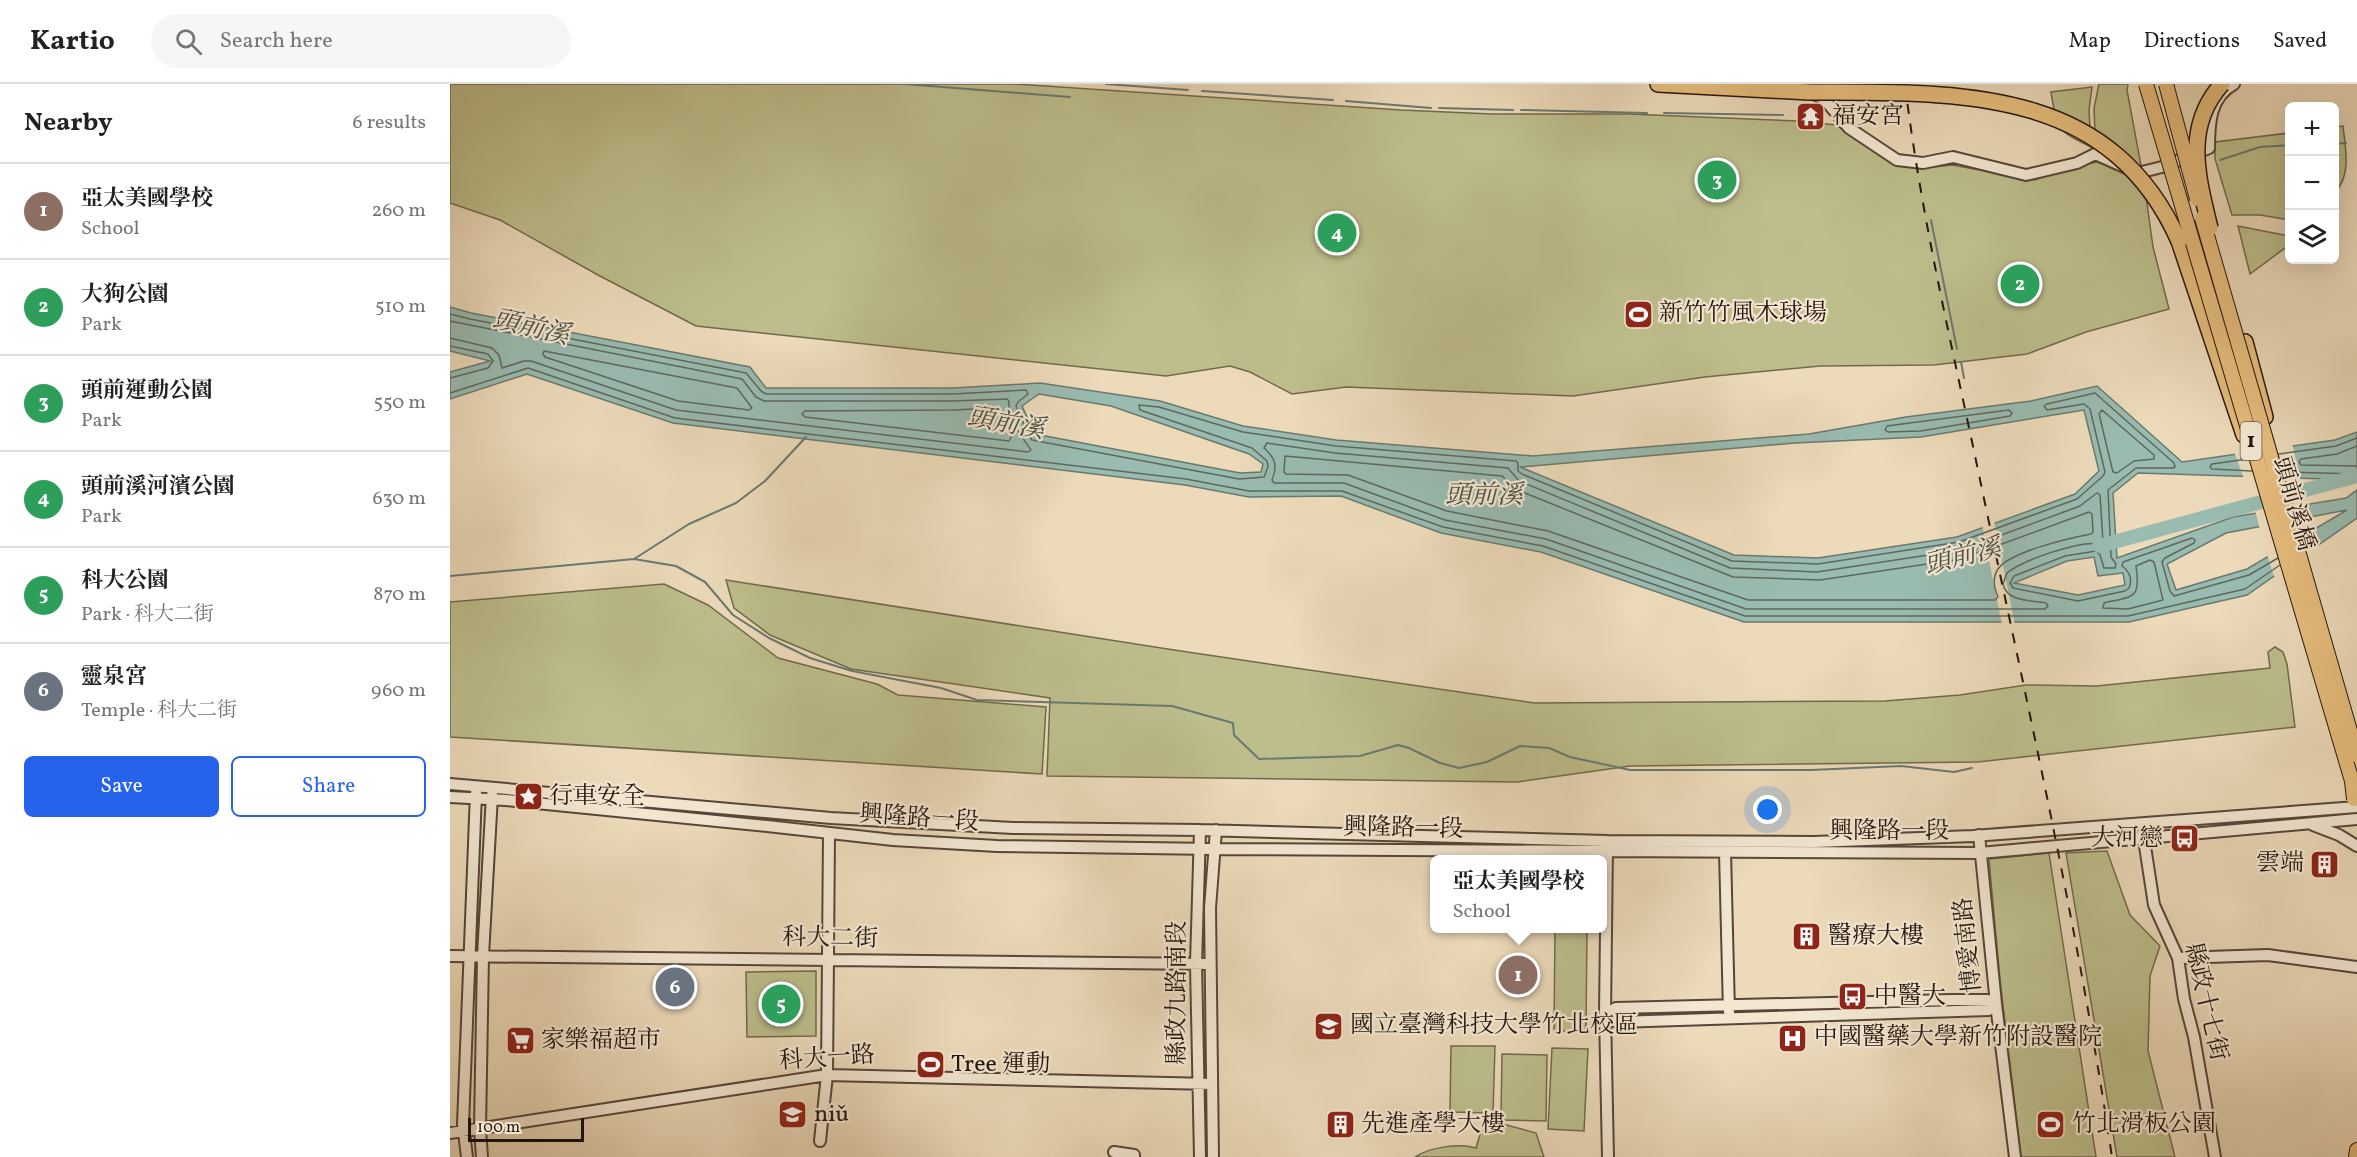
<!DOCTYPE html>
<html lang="en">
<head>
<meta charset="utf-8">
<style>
  :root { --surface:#fff; --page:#f6f6f6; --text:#222; --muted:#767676; --line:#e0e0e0; --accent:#2563eb }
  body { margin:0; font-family:Vollkorn,"Noto Serif TC",serif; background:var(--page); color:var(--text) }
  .controls { position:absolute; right:18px; top:18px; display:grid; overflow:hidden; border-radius:9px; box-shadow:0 6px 24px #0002 }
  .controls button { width:54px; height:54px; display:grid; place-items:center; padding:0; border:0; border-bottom:2px solid var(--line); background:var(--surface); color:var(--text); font:30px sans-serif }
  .scale { position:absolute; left:18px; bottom:15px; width:116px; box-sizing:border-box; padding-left:6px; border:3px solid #24150e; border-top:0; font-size:16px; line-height:21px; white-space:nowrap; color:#24150e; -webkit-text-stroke:4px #f3e7d2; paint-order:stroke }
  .you { position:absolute; left:1318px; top:726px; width:21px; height:21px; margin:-15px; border:4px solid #fff; border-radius:50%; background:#1a73e8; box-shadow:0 0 0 9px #1a73e833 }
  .badge { display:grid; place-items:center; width:39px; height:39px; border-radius:50%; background:var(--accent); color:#fff; font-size:20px; font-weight:700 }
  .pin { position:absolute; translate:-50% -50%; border:3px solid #fff; box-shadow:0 2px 6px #0006 }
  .popup { position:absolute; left:980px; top:771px; width:177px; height:78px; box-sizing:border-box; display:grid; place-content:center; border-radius:9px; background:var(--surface); filter:drop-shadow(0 2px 4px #0005); font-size:20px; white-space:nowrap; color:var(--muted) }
  .popup b { font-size:22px; color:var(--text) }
  .popup::after { content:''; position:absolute; left:50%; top:100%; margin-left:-12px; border:12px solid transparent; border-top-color:var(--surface) }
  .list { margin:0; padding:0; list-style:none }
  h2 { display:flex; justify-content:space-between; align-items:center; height:78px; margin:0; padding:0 24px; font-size:26px }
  h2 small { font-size:20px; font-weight:400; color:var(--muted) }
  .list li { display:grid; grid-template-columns:39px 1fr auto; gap:18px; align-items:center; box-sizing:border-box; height:96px; padding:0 24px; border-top:2px solid var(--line) }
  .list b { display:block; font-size:22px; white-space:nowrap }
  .list p { margin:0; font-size:20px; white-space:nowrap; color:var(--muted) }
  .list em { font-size:20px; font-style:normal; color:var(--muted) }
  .actions { display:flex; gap:12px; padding:18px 24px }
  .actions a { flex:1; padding:14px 0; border:2px solid var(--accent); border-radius:9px; text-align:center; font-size:21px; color:var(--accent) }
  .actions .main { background:var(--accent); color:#fff }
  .icon { flex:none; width:33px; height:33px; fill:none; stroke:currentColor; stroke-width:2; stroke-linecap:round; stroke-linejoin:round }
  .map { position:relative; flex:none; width:1907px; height:1073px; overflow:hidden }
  header { display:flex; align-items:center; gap:36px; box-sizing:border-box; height:84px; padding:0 30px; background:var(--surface); border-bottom:2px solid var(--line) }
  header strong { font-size:28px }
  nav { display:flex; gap:33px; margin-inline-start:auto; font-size:21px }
  .search { width:420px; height:54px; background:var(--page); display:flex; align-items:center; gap:15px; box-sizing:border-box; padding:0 21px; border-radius:33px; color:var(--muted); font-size:22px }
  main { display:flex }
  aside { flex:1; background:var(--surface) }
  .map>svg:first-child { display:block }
</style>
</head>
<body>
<header>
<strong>Kartio</strong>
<div class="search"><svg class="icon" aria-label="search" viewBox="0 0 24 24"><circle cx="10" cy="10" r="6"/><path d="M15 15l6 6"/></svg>Search here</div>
<nav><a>Map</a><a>Directions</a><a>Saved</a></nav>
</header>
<main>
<aside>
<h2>Nearby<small>6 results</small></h2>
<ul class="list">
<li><span class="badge" style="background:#8d6e63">1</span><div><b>亞太美國學校</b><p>School</p></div><em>260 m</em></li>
<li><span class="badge" style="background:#2e9e5b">2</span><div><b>大狗公園</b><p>Park</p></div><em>510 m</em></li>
<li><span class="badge" style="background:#2e9e5b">3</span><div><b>頭前運動公園</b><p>Park</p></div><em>550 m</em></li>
<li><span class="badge" style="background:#2e9e5b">4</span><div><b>頭前溪河濱公園</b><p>Park</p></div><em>630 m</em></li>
<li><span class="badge" style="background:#2e9e5b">5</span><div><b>科大公園</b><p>Park · 科大二街</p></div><em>870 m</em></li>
<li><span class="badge" style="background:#6b7280">6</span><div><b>靈泉宮</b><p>Temple · 科大二街</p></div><em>960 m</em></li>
</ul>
<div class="actions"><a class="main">Save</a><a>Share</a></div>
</aside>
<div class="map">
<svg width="1907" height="1073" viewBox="0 0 1907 1073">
  <rect width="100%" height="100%" fill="#ecdaba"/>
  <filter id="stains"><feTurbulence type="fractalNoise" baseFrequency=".00333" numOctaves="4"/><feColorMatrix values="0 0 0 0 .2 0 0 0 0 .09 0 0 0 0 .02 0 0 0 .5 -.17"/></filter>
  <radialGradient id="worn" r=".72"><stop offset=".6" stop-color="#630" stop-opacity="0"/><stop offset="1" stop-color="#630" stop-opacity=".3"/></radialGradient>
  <path fill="#bdbe8c" stroke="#706a4d" stroke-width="1.5" d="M0,0H565L951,26L1042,30H1179L1348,37L1386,41L1448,82L1475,84L1502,81L1585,96L1621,83L1647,78L1693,90L1703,163L1719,225L1636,248L1577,270L1484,281L1370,282L1255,293L1123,312L896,303L842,310L800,288L780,282L716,292L246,242L148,191L50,136L0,119Z
    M1649,0H1678L1677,6L1692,87L1645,49L1644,24Z
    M1642,3L1639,26L1641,63C1607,47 1607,45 1601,8Z
    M1893,42C1895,62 1902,92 1885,108V43Z
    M1839,49V136L1810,131H1782L1765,75V58Z
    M1788,142L1839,152V161L1800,190Z
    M276,496L724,566L1084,619L1435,617L1510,611L1576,601L1647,602L1820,584L1818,568L1825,563L1833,568L1837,580L1845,643L1528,678L1180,682L1067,698L597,692L600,614L401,585L320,551L284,524Z
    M214,500L258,521L328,574L427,600L448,611L596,623L592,690L0,653V518Z
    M1657,767L1680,831L1710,862L1700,892L1698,967L1725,1073H1667L1616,769Z
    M1599,769L1646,1073H1571L1550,896L1539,775Z
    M1105,845H1137L1136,947H1104Z
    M366,887V952L297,953L296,888Z
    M1001,962H1045L1043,1029L1000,1028Z
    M1102,964L1138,965L1134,1047L1098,1045Z
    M1052,970L1097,971L1096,1037L1051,1036Z
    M1053,1040L1086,1049L1094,1073H965C980,1063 1009,1059 1026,1064L1031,1047Z"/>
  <path fill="#99bbb0" stroke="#6a796f" stroke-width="1.5" fill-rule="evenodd" d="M0,223L21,229L300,283L316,304H503L590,299L710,317L793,342L886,356L1083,372L1359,350L1456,333L1581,317L1647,302L1732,378L1885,356L1907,348V396L1688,389L1663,409L1667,474L1783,433L1896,414L1907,406V434L1797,511L1679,538H1294L1091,468L991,449L891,412L799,413L735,401L223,339L77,290L0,315V288L40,277L0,267ZM589,310L661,322L799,370L813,380L811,388L790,389L585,350L572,322ZM1634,326L1649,387L1625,410L1507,453L1368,474L1284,471L1070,383L1345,359L1471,353ZM1897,426L1797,485L1726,506L1717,480L1776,449ZM1644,473L1648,492L1673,489L1675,501L1628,511L1564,499L1617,477Z"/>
  <path fill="#ecdaba" d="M1842,359L1851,397L1794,395L1784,367Z
    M1857,418L1862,436L1810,446L1805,426Z
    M1544,437L1565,541H1552L1532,441Z
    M1863,442L1869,464L1825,495L1817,470Z"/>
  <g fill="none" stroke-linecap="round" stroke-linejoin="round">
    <path stroke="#5e685f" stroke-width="1.5" d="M0,230L20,235L296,289L311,307L316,310H503L576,306L578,310L568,318L566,322L579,352L582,356L789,395L814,393L818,383L817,377L802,364L690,326L689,321L709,323L793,348L886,362L1066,377L1068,379V387L1072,390L1282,477L1368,480L1509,458L1627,415L1653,392L1655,388L1640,325L1634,320L1597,326L1594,322L1597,320L1645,309L1724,379L1725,383L1723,384H1686L1658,406L1661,473L1666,480L1665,484H1654L1650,471L1646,467L1615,472L1564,492L1560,499L1563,504L1628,517L1675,507L1679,504C1683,495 1679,487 1672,482L1673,478L1742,454L1745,456L1744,459L1715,474L1712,478L1720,507L1724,512L1799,491L1828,474
      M0,237L292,295L306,313L314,317H503L557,315L559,317C557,335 572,353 581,366L578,368L226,326L81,277H74L52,284L49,271L42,264L0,254
      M0,262L38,270L43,277L38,284L0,294
      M94,267L287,304L302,324L299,326L228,317L95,273L93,270Z
      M0,309L78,284L225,334L736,395L799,407H892L993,443L1093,462L1295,532H1678L1795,505L1830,481
      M547,324L561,353L559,357L355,333L352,330L355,327L503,326Z
      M1559,326L1562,329L1560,332L1471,347L1438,348L1435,346L1437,342Z
      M1652,326L1704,371V375L1684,377L1667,389L1663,388L1649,330Z
      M817,359L885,369L1058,384L1069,397L1280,484L1367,488L1511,466L1630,422L1647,409L1650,411L1653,458L1650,460C1630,456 1573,476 1557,489L1553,500C1557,518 1580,516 1596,519L1598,522L1595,525H1296L1096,455L995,436L894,399H824L822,396C828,381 825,374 814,364Z
      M1907,362L1887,370L1851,375L1849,378L1851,381L1907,382
      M1829,370L1886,362L1907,354
      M835,372L1052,392L1065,405L1283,493L1370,496L1511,475L1639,428L1642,430L1643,448L1641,450C1620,454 1559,468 1548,485C1542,494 1544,504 1548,513L1545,516H1298L1098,447L997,427L898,391L836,390L834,388Z
      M1798,375L1762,380L1760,383L1762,385L1802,387
      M1834,388L1907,390
      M1700,476L1704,478L1713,516L1678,525L1653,524L1654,519C1683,512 1691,516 1686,482Z"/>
    <path stroke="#6a796f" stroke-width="2" d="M455,0L620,13
      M656,0L738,6
      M752,7L883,16
      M896,17L981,24
      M989,24L1063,26
      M1071,26L1197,29
      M1214,29L1333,31
      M1884,60L1896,59
      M1770,76L1810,63L1840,61
      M1481,136L1507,265
      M1511,278L1514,294
      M184,475L239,440L286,419L315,397L356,353
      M0,492L184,475L226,482L255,498L283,531L319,554L360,574L402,587L491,604L527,616L722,622L783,639L784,651L809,675L910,672L948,661L959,664L990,679L1009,684L1037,678L1070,662L1099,664L1120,673L1180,686H1361L1451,682L1504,688L1522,684"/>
    <path stroke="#99bbb0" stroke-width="14" d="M1649,462L1907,392"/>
    <defs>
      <path id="minor" d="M1364,10L1374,15L1399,44L1447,76L1473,79L1503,73L1576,91L1627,79L1645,70L1688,89L1712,83L1759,64C1759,39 1760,13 1784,0
        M0,700L381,734L563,744L750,746L1157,757L1364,758L1523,752L1907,723
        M0,713L56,716L317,742L443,756L547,762L765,765L1530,769L1907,735
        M1863,741L1889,751L1907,762
        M1693,749L1704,821L1728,874L1734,915L1744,953L1765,1073
        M1529,751L1546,920L1565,1073
        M1157,761L1155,930L1158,1073
        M1275,768L1279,928
        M0,872L760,880
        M1728,874L1818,871L1907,883
        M1155,930L1167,938L1539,926L1546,920
        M1155,930L1166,924L1502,916H1538L1546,920
        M0,1049L377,991L761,1000
        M370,1057L377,991L379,750
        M664,1068L684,1071V1073
        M17,1073L13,1040L26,709
        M32,1073L30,1045L33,872L42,711
        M750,1073L746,880L750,746
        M763,1073L760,824L766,746"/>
      <path id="major" d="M1906,1073L1907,1066"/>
      <path id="highway" d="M1208,0L1359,8
        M1729,157L1794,351
        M1795,258L1815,333"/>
    </defs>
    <use href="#minor" stroke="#564639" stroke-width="14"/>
    <use href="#major" stroke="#24150e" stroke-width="16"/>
    <use href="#highway" stroke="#24150e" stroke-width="18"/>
    <use href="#minor" stroke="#f3e7d2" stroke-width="10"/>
    <use href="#major" stroke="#e6bd7d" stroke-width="14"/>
    <use href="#highway" stroke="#e6bd7d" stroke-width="15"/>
    <path stroke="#24150e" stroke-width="2" stroke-dasharray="10 10" stroke-linecap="butt" d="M1455,0C1470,124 1498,245 1524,367C1573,602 1627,836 1662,1073"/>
    <defs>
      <path id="major-bridge" d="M1696,0L1902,697L1904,715
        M1716,0L1747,115
        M1752,134L1907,671"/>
      <path id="highway-bridge" d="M1359,8C1506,9 1659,0 1729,157
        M1760,144C1748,94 1733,43 1772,0"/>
    </defs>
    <use href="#major-bridge" stroke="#24150e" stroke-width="16" stroke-linecap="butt"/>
    <use href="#highway-bridge" stroke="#24150e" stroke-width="18" stroke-linecap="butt"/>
    <use href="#major-bridge" stroke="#e6bd7d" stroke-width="14"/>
    <use href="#highway-bridge" stroke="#e6bd7d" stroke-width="15"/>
  </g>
  <defs>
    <symbol id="temple-square" viewBox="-11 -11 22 22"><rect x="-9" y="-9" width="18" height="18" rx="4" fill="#8f2418" stroke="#f3e7d2"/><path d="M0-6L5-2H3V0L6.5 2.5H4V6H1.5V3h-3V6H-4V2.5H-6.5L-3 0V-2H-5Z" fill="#fff"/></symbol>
    <symbol id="stadium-square" viewBox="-11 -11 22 22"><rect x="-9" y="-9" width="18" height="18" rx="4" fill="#8f2418" stroke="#f3e7d2"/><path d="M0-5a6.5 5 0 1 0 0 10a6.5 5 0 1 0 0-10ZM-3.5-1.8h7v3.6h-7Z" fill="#fff"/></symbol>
    <symbol id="sight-square" viewBox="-11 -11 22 22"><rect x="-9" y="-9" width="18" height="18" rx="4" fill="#8f2418" stroke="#f3e7d2"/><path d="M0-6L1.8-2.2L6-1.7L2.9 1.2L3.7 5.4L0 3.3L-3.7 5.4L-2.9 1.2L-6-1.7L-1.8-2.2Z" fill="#fff"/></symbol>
    <symbol id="bus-square" viewBox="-11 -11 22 22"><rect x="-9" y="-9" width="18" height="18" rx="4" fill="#8f2418" stroke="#f3e7d2"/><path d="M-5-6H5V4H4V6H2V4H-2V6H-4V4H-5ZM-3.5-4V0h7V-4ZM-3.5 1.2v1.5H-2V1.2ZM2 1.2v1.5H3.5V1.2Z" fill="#fff"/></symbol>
    <symbol id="building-square" viewBox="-11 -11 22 22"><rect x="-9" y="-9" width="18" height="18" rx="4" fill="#8f2418" stroke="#f3e7d2"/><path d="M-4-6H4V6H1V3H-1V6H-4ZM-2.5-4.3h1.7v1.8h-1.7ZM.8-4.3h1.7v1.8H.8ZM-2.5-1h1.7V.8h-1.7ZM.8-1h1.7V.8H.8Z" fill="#fff"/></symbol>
    <symbol id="university-square" viewBox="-11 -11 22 22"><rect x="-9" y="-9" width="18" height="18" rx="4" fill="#8f2418" stroke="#f3e7d2"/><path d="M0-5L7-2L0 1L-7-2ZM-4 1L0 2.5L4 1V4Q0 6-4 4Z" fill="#fff"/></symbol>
    <symbol id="hospital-square" viewBox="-11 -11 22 22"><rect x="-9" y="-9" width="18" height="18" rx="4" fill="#8f2418" stroke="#f3e7d2"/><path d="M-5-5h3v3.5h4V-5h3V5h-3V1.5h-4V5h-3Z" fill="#fff"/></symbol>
    <symbol id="supermarket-square" viewBox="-11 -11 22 22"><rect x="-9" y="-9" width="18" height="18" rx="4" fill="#8f2418" stroke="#f3e7d2"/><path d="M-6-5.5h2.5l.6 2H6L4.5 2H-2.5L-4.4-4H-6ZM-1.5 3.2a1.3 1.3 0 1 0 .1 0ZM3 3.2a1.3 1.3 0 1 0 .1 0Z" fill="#fff"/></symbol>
    <symbol id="school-square" viewBox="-11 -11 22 22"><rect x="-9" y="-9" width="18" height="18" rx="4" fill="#8f2418" stroke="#f3e7d2"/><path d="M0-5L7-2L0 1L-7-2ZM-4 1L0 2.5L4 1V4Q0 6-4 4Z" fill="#fff"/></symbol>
  </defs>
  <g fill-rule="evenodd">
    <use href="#temple-square" x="1344" y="16" width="33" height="33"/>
    <use href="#stadium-square" x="1172" y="214" width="33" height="33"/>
    <use href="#sight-square" x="62" y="696" width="33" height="33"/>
    <use href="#bus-square" x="1718" y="738" width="33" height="33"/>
    <use href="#building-square" x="1858" y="764" width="33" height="33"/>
    <use href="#building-square" x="1340" y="836" width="33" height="33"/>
    <use href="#bus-square" x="1386" y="896" width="33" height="33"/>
    <use href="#university-square" x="862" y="926" width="33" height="33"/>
    <use href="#hospital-square" x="1326" y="938" width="33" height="33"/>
    <use href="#supermarket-square" x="54" y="940" width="33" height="33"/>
    <use href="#stadium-square" x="464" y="964" width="33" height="33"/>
    <use href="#school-square" x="326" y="1014" width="33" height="33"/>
    <use href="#building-square" x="874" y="1024" width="33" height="33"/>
    <use href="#stadium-square" x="1584" y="1024" width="33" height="33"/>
  </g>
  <g text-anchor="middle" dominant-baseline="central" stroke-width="4.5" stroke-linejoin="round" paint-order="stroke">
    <rect fill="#f3e7d2" stroke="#625449" stroke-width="1.5" x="1790.5" y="338" width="21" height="38" rx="4.5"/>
    <g font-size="22" font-weight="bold" fill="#24150e">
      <text x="1801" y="357">1</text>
    </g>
    <g font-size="24" fill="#24150e" stroke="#f3e7d2" text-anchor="start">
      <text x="1382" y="33">福安宮</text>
      <text x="1209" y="230">新竹竹風木球場</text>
      <text x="99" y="713">行車安全</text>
      <text x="1713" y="755" text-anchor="end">大河戀</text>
      <text x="1854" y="780" text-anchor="end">雲端</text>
      <text x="1378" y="853">醫療大樓</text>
      <text x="1424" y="913">中醫大</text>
      <text x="900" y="942">國立臺灣科技大學竹北校區</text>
      <text x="1364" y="954">中國醫藥大學新竹附設醫院</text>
      <text x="91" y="957">家樂福超市</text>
      <text x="501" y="981">Tree 運動</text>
      <text x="364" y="1031">niǔ</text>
      <text x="911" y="1041">先進產學大樓</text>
      <text x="1622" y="1041">竹北滑板公園</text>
    </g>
    <g font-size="24" fill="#24150e" stroke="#f3e7d2">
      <text transform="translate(1843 420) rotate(74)">頭前溪橋</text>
      <text transform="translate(469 735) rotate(4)">興隆路一段</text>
      <text transform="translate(953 745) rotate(1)">興隆路一段</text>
      <text x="1439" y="748">興隆路一段</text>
      <text transform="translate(380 855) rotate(1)">科大二街</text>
      <text transform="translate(1519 861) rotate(-96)">博愛南路</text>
      <text transform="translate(728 909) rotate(-90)">縣政九路南段</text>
      <text transform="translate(1755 918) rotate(77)">縣政十七街</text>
      <text transform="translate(377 975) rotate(-4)">科大一路</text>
    </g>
    <g font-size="26" font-style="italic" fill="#4d4f47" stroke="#f3e7d2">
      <text transform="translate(81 244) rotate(13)">頭前溪</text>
      <text transform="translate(556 340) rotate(10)">頭前溪</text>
      <text x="1034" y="412">頭前溪</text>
      <text transform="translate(1513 473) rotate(-14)">頭前溪</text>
    </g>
  </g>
  <rect width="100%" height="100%" filter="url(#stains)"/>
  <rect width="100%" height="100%" fill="url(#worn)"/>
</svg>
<div class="controls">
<button>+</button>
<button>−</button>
<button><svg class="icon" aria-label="layers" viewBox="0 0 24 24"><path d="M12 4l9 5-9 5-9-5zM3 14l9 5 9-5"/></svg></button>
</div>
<div class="scale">100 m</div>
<div class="you"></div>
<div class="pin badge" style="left:1068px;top:891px;background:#8d6e63">1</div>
<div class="popup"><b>亞太美國學校</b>School</div>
<div class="pin badge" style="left:1570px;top:200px;background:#2e9e5b">2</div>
<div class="pin badge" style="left:1267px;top:96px;background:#2e9e5b">3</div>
<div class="pin badge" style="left:887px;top:149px;background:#2e9e5b">4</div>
<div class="pin badge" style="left:331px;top:920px;background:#2e9e5b">5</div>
<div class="pin badge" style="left:225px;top:903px;background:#6b7280">6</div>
</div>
</main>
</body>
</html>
